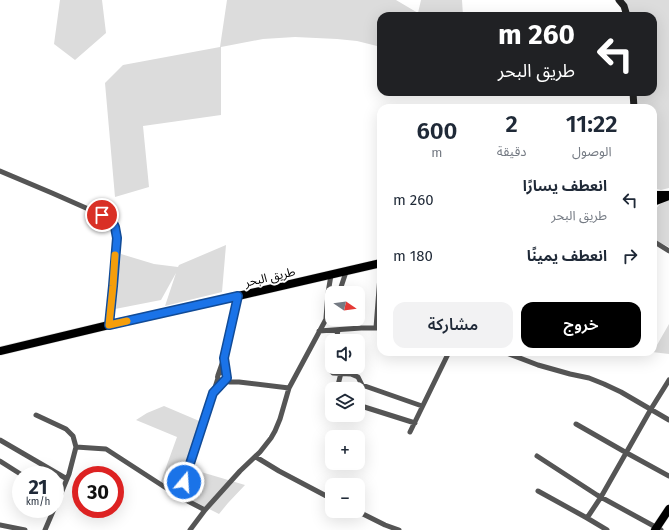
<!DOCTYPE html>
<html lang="ar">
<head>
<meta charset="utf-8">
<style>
	:root { --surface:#fff; --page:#f2f2f3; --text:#1f2937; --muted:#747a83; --accent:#000 }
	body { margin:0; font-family:"Fira Sans","Noto Sans Arabic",sans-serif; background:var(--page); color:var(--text); direction:rtl; height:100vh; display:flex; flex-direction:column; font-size:15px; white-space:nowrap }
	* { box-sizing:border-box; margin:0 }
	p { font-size:13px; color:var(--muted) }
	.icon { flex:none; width:22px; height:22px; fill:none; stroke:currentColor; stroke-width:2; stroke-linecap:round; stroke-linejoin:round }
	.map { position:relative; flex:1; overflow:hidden; direction:ltr }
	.panel { position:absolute; left:377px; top:104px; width:280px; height:252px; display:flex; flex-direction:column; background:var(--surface); border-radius:12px; box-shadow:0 4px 16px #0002; direction:rtl }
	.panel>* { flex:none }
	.top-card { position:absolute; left:377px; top:12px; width:280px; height:84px; border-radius:12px; box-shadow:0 4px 16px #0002; direction:rtl; background:#202124; color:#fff; overflow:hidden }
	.needle { width:26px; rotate:103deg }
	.controls { position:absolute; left:325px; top:286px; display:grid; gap:8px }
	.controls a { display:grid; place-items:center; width:40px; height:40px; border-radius:8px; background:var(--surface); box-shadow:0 4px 16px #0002; font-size:20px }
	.speed { position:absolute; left:12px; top:466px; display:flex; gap:8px; font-size:20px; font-weight:700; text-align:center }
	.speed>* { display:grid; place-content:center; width:52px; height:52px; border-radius:50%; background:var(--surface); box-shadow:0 4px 16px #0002; line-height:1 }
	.speed small { font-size:10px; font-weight:400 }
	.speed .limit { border:6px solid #d22; background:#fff; color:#111 }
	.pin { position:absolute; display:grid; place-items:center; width:34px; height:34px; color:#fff; margin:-17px; border:2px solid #fff; border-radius:50%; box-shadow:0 1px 4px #0007 }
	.me { position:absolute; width:44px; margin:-22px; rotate:18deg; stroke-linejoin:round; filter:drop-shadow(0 0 3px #0008) }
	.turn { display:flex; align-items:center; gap:14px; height:84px; padding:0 16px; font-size:18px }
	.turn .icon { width:52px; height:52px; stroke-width:2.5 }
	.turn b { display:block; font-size:28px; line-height:34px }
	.eta { display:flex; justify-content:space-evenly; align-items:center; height:68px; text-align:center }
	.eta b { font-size:24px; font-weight:600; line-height:28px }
	.primary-button { display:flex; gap:8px; margin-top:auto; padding:8px 16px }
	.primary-button a { flex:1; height:46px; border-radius:12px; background:var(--accent); color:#fff; font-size:16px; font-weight:600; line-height:46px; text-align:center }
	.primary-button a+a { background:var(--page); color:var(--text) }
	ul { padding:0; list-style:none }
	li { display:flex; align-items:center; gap:12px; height:56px; padding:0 16px }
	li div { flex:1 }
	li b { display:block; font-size:15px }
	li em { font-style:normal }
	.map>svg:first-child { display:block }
	.green { fill:#dcdcdc }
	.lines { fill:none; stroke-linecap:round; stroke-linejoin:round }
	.primary-casing { stroke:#dbdbdb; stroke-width:9 }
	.trunk-casing { stroke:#dbdbdb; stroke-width:9 }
	.minor { stroke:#555; stroke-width:5 }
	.secondary { stroke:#222; stroke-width:7 }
	.primary { stroke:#000; stroke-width:8 }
	.trunk { stroke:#000; stroke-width:8 }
	.route-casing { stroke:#114b97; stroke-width:10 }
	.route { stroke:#1a73e8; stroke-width:7 }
	.slow { stroke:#f59e0b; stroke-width:7 }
	.labels { text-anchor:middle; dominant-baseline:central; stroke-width:4; stroke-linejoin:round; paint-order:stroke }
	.street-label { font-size:12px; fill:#000; stroke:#fff }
</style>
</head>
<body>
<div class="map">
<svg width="669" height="530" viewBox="0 0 669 530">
	<rect width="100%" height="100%" fill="#fff"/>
	<!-- green -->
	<path class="green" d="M60,0H102L106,33L75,60L54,44Z
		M227,0H396L418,13L421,0H462L463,16H381V47L357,41L337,39L295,37L263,39L221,47V115L143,126L149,187L115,197L105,83L123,65L220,47Z
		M623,0H669V188L661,190L653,188V108H637L636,92H653V16H630Z
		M669,200V247L655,240L653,237V212L661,203Z
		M226,245L222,292L165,306L176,273L161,300L115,309L121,254L154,264L178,267L179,265Z
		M669,324V354L652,352H653Z
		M164,406L204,423L191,469L245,485L228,503L219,514L160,484L177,437L136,420L147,413Z"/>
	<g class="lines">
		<!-- primary casing -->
		<g class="primary-casing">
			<path id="primary" d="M655,530L669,509"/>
		</g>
		<!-- trunk casing -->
		<g class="trunk-casing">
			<path id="trunk" d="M653,195H668
				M653,202L669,196
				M0,351L109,325L238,296L381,263"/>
		</g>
		<!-- minor -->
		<path class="minor" d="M0,171L52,193L111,219L115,227L117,238L113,286L109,325
			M653,241L669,251
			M339,293L346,272
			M326,318L328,293L331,275
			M376,328L381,263
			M319,331L361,328H381
			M336,341L338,330
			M504,352L538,365L570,374L589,378L604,384L621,392L669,420
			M332,362L331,371L333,373L351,374L358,377L362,385L422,406
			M217.5 377a4.5 4.5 0 1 1 9 0a4.5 4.5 0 1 1-9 0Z
			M218,375L224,358L238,296
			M225,381L230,382H239L289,388
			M337,389L341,373
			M358,405L415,423
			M36,415L66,429L73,436L76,447L69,474L55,508
			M576,424L625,452L669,476
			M410,432L449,352
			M0,440L67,479
			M76,447L106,449L180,497L205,510
			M537,456L597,495L661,530
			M256,457L279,471L332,499
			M0,461L22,475
			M538,491L587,518
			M180,497L218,378
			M357,511L385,525L399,530
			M0,525L25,530
			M45,530L54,509
			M190,530L205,510L240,471L260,452L271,438L275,431L280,419L289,388L332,308
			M607,530L587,518L601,497L651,409L669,380"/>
		<!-- secondary -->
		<path class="secondary" d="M619,0L624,6L627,16
			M633,92L634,108"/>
		<!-- primary -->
		<use href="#primary" class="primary"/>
		<!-- trunk -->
		<use href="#trunk" class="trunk"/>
	</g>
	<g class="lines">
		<!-- route casing -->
		<g class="route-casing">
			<path id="route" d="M102,215L111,219L115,227L117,238L113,286L109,325L238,296L224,358L227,378L213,393L184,482"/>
		</g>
		<!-- route -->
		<use href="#route" class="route"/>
		<!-- slow -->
		<path class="slow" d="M115,255L113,286L109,325L127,321"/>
	</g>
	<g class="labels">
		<!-- street labels -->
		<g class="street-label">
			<text transform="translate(270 277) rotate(-13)">طريق البحر</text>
		</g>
	</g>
</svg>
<div class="controls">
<a><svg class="needle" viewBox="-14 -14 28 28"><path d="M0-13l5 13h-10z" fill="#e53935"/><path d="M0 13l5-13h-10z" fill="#747a83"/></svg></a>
<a><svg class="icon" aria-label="sound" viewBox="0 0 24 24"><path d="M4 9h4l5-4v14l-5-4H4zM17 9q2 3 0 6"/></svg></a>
<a><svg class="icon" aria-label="layers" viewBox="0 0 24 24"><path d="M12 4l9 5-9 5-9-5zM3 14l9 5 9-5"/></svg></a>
<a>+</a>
<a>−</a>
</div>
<div class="speed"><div>21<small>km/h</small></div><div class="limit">30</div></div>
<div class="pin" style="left:102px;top:215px;background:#d93025"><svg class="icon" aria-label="arrive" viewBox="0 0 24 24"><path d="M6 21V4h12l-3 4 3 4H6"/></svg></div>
<svg class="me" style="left:184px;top:482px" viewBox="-20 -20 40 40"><circle r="17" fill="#1a73e8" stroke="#fff" stroke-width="3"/><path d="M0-11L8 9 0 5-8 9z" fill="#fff"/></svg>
<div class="top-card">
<div class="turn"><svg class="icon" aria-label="left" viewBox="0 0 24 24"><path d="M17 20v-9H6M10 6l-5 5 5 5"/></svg><div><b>260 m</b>طريق البحر</div></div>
</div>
<section class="panel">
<div class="eta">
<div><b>11:22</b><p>الوصول</p></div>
<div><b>2</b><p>دقيقة</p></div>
<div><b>600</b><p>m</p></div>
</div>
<ul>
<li><svg class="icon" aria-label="left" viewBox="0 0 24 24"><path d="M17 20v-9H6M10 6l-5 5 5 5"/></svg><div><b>انعطف يسارًا</b><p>طريق البحر</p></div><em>260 m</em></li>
<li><svg class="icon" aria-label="right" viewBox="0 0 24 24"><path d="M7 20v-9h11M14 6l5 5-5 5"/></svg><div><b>انعطف يمينًا</b></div><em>180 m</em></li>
</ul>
<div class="primary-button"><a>خروج</a><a>مشاركة</a></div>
</section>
</div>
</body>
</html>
